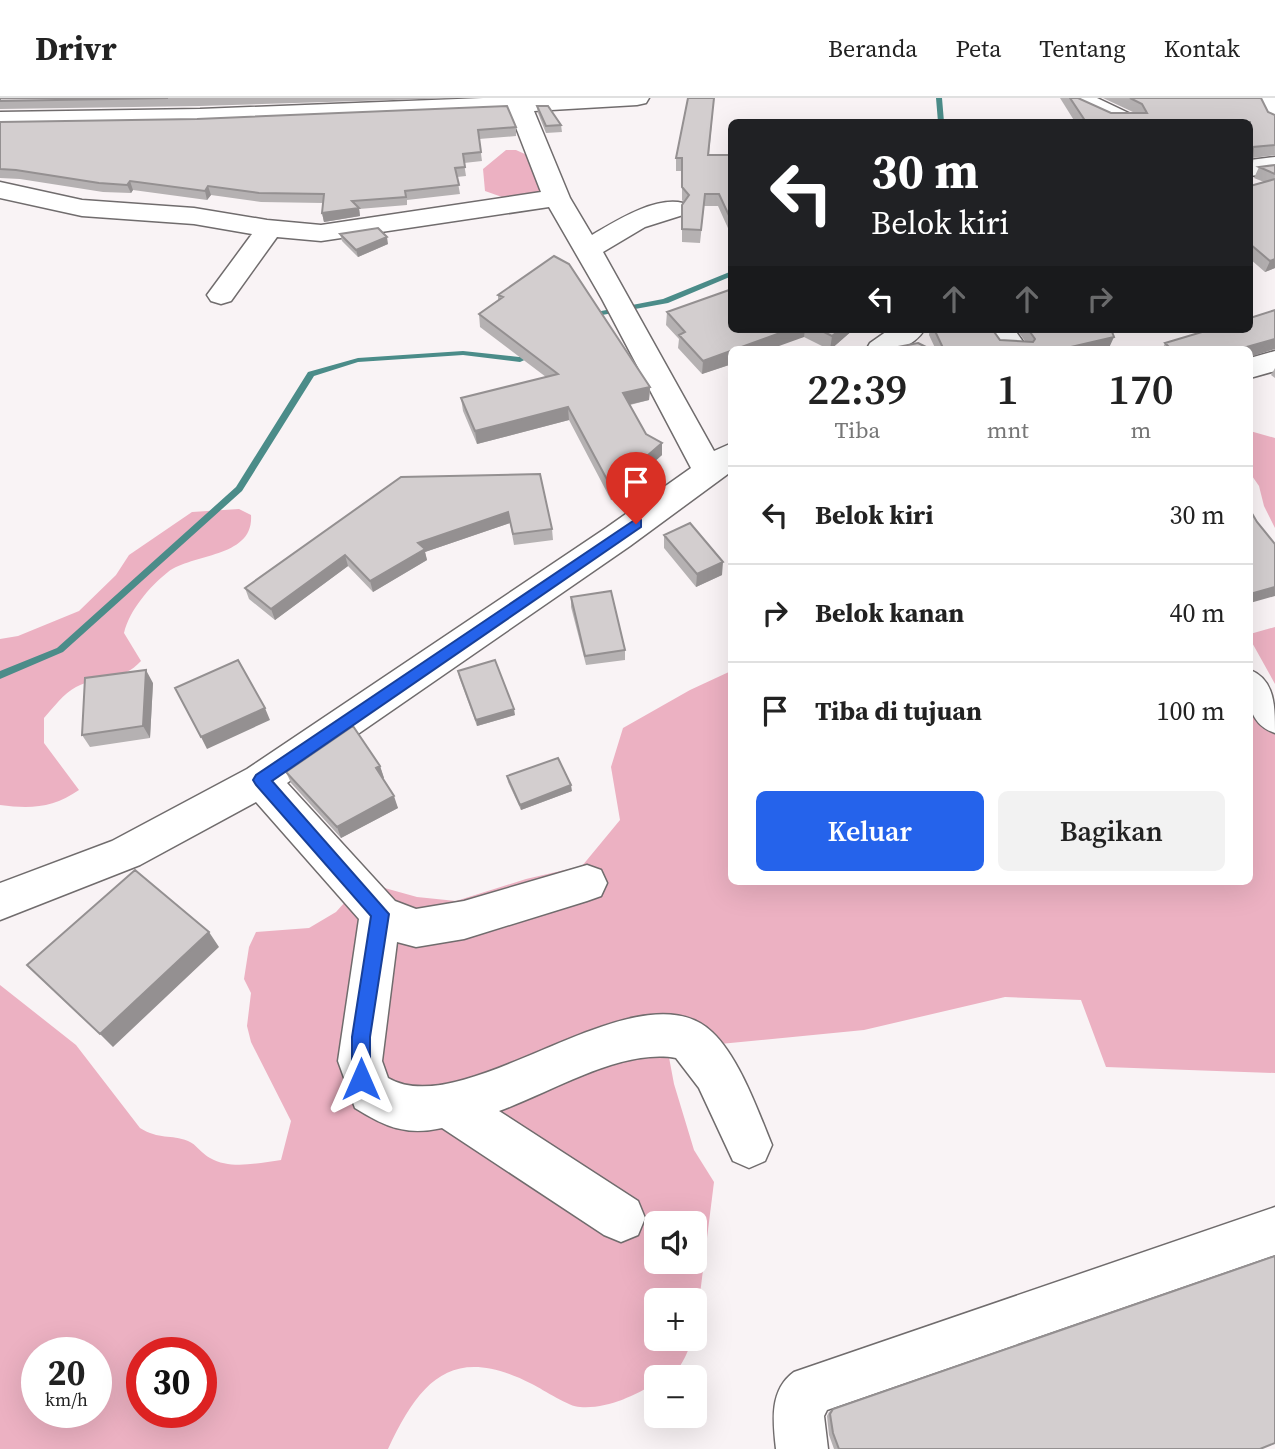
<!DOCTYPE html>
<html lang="id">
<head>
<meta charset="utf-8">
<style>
	:root { --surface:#fff; --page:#f2f2f2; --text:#222; --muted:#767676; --line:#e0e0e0; --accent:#2563eb }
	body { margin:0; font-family:"Source Serif 4",serif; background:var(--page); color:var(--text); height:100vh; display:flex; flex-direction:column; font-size:26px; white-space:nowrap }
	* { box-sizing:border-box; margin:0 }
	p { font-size:23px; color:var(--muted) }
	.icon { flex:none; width:38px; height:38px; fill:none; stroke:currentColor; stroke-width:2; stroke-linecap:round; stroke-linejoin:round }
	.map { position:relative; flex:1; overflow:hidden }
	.side { position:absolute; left:728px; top:248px; width:525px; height:539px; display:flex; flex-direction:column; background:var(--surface); border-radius:10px; box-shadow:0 7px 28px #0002 }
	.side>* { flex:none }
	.hud { position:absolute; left:728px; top:21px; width:525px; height:214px; border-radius:10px; box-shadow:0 7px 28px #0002; background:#202124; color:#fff; overflow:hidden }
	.buttons { position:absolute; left:644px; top:1113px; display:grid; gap:14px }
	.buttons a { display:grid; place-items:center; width:63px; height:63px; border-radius:10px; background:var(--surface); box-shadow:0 7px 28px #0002; font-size:35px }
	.speed { position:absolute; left:21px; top:1239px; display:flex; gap:14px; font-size:35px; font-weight:700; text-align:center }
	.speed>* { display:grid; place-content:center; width:91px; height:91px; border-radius:50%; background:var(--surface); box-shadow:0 7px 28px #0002; line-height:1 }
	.speed small { font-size:18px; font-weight:400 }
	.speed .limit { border:10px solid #d22; background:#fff; color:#111 }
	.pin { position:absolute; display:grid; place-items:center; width:60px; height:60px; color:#fff; margin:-72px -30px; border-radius:50% 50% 50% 0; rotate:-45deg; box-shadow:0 0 7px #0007 }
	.pin .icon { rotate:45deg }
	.me { position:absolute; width:77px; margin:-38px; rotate:0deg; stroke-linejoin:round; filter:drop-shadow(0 0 5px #0008) }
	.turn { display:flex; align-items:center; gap:24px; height:147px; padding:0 28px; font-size:32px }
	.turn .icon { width:91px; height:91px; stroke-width:2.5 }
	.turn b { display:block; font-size:49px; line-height:60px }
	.lanes { display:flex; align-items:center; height:66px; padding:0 28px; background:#0003; justify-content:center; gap:35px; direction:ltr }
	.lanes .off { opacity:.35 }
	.eta { display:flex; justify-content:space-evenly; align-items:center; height:119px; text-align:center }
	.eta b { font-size:42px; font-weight:600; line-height:49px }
	.button { display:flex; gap:14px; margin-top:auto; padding:14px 28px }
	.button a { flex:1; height:80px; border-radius:10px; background:var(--accent); color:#fff; font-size:28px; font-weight:600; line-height:80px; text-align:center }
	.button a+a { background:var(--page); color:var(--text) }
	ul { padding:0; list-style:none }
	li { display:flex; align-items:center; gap:21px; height:98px; padding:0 28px; border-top:2px solid var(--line) }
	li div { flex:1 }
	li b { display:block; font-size:26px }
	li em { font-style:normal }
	header { display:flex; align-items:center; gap:42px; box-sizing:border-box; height:98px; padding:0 35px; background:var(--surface); border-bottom:2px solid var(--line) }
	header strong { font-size:33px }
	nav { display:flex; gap:38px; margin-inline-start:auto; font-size:24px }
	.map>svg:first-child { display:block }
	.green { fill:#ecb1c2; fill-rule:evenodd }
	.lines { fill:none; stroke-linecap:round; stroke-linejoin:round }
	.stream { fill:#4b8c89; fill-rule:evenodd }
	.minor-casing { stroke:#706c6d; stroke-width:3 }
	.minor { fill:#fff; fill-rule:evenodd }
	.wall { fill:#b5b1b2 }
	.shaded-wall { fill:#949091 }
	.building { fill:#d3cecf; stroke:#949091; stroke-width:2 }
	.route { fill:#2563eb; stroke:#184099; stroke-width:2 }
</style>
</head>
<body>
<header>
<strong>Drivr</strong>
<nav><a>Beranda</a><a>Peta</a><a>Tentang</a><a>Kontak</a></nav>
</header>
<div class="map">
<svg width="1275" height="1351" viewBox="0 0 1275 1351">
	<rect width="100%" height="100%" fill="#f9f3f5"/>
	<!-- green -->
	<path class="green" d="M506,52H516L527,57L541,90L538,96L502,99L485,93L483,71Z
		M1250,333L1275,340V430L1264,408L1259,388L1250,375Z
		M239,411L251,417C254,460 193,455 168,474C149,489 129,513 124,535L141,563C122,584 99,577 76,589C64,595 53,610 44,620V645L79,692C53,710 31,711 0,707V541L18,538L79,513L116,477L129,457L192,414Z
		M1275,529V586L1250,541V536Z
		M731,573L732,784H1250V615L1275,605V975L1106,969L1081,902L1005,899L864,932L689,949L668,954L674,986L694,1052L714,1084L695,1236V1202H656V1241H693C684,1260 681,1279 656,1279V1285C633,1298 608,1311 580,1309C569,1309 544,1292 532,1286C454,1246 421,1280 388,1351H0V887L76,947L140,1030C159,1042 171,1036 188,1043C196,1046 202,1056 210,1060C231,1072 258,1065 281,1062L291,1023L251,944L247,928L251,895L244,881L249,849L256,834L309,830L336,814L355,793L381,789L417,799L456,803L526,781L582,768L620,722L611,669L623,630L690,592ZM656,1125H695V1164H656ZM37,1255H96V1314H37ZM142,1255H201V1314H142Z"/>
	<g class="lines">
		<!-- stream -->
		<path class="stream" d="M936,0H942L944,24H938Z
			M732,173V178L668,205L591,219L587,217L591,215L663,201Z
			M463,253L519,259L534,254L538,256L520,264L463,257L358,264L314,278L242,393L63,554L0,581V573L57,550L236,389L308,274L358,260Z"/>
		<!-- minor casing -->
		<g class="minor-casing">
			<path id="minor" d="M483,0H649L646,5L637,7L534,13L570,100L592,137C616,123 655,98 683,105L686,111L683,117L645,129L603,154L714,353L732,345V373L630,448L287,685L395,803L416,811L464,803L587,767L601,772L607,785L601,798L587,803L464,841L416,849L397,844L382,963L388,980C466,1026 639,864 712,934C739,959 758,1013 772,1047L765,1063L749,1070L733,1063L699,990L676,960C621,950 550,995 499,1013L638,1103L645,1120L638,1137L621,1144L604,1137L442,1030C406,1038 385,1029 355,1010L338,963L359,821L256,704L140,767L0,822V785L112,743L247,671L606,430L691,370L602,201L549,109L321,143L277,139L231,203L221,206L211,203L207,197L252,136L194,126L82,118L0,100V84L82,102L194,110L267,122L321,127L541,94L510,14L200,27L0,30V14L200,11Z
				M1065,0H1097L1137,19L1141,24H1109L1068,5Z
				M1253,0H1275V27L1266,24Z
				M1275,59V75L1250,78V62Z
				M890,231H925C910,254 890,252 866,252L870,245Z
				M984,231H1014L1029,252H999Z
				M1275,253V273L1250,280V260Z
				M1250,572C1275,582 1275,608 1275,635C1246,625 1248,599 1250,572Z
				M1275,1109V1157L827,1312L824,1318L828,1351H776C773,1324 769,1292 794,1274Z"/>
		</g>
		<!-- minor -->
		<use href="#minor" class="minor"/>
	</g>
	<!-- wall -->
	<path class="wall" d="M0,0H457L200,8L0,11Z
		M1060,0H1078L1111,15H1135L1103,0H1261L1268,14L1275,17V57L1252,60V66L1250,72V24H1075Z
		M537,8L561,27L562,34L546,35L538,15Z
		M713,12L709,57H732V139L718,108H704L700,145L682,144V107L684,105L682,102V73H676V60Z
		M0,24L516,29V38L479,41L482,63L464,65L466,78L457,79L460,96L407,102V107L359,111L360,118L324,124L322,115L323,105L261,104L211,97L207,102L133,92L131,95L103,94L20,81L0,80Z
		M1275,67V170L1265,174L1250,161V88L1264,84L1254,80L1259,69Z
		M340,136L388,146L358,159L342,143Z
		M498,197L650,289L649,302L630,307L646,336L662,357L611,402L569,322L477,346L463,313L461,300L546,279L480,229L479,216L498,202Z
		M667,214L732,231H854L830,252L804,239L732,252V266L702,276L678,250L679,241L666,227Z
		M930,231H992L1000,242L1025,243L1016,231H1111L1109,250L1099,252H936L929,237Z
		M1165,245L1250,252H1162Z
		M1275,270V280L1271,277Z
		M401,379L552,431L553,442L514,447L510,425L425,454L427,462L373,494L348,468L275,522L249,501L245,490Z
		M664,437L722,477L696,489L664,450Z
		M571,499L625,552V562L586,567L571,509Z
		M458,573L515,617L477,628L459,579Z
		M153,585L150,640L90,649L82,637Z
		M380,668L384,680H382L398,710L341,740L291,685L286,674Z
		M507,678L572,693L521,712L508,684Z
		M833,1311L1260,1351H834L829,1337L827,1318L829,1314Z"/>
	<!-- shaded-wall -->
	<path class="shaded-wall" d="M130,83L133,92L131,95L127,87Z
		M208,88L211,97L207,102L205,93Z
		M359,110L360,118L324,124L322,115Z
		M387,139L388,146L358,159L356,152Z
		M1275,161V170L1265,174L1270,163Z
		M791,231H805L804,239L768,252H733Z
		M841,231H854L830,252L832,238Z
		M1114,239L1109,250L1099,252H1058Z
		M1275,241V251L1250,259V252H1236Z
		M732,253V266L702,276L703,263Z
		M650,289L649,302L623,308V295Z
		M568,309L569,322L477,346L475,333Z
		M662,345V357L611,402V389Z
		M508,414L510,425L425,454L427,462L373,494L370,483L418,445Z
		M345,457L348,468L275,522L271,511Z
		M723,464L722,477L696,489L697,476Z
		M1275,489V498L1250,505V496Z
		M146,572L153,585L150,640L143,628Z
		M265,610L270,622L207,651L201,639Z
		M514,611L515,617L477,628L476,622Z
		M380,668L384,680L380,682L376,670Z
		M571,687L572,693L521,712L520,707Z
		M394,698L398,710L341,740L337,729Z
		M209,834L219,849L113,949L100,936Z"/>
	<!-- building -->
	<path class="building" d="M0,0H168L0,3Z
		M688,0H714L708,57H732V124L719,96H705L701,132L682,131V107L689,97L682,89V60H676Z
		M1070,0H1078L1111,15H1147L1142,6L1130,0H1261L1268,14L1275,17V47L1253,49L1252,66L1250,65V24H1086Z
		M507,8L516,29L478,32L481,54L463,56L465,69L455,70L459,87L405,93L406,99L352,103L359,110L322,115L324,96L259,95L208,88L205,93L130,83L127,87L99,85L16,72L0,71V24L197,21Z
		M537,8H548L561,27L546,28Z
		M1275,67V76L1259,69Z
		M1275,81V161L1270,163L1250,146V88Z
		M378,130L387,139L356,152L340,136Z
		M554,158L569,166L650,289L623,295L646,336L662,345L611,389L568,309L475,333L461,300L558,276L479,216L503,199L498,197Z
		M732,191V231H791L703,263L679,237L685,234L667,214Z
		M1275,212V241L1236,252H1172L1165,245L1212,231H1250V220Z
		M818,231H841L832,238Z
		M934,231H992L1000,242L1033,244L1035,241L1028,231H1111L1114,239L1058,252H944Z
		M918,245L932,252H888L887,251Z
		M540,376L552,431L513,436L508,414L418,445L425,451L370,483L345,457L271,511L245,490L401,379Z
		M1250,412L1257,424L1275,446V489L1250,496Z
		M690,425L723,464L697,476L664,437Z
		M611,493L625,552L585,558L571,499Z
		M238,562L265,610L201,639L175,590Z
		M495,562L514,611L476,622L458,573Z
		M146,572L143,628L82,637L85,580Z
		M353,628L380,668L376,670L394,698L337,729L286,674Z
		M558,660L571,687L520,707L507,678Z
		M135,772L209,834L100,936L27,867Z
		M1275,1158V1345L1260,1351H839L833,1335L830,1316L833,1311Z"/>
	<!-- route -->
	<path class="route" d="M636,421L641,422V429L272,683L389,816L370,939V981L367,988L361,990L354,988L352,981V939L371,818L256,687L253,682L256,677Z"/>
</svg>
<div class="buttons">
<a><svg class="icon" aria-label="sound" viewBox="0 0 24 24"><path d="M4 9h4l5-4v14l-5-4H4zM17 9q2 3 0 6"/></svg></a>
<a>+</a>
<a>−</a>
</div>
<div class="speed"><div>20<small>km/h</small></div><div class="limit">30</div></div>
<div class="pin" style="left:636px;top:426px;background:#d93025"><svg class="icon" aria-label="arrive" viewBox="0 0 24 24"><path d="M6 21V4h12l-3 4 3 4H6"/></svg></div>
<svg class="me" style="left:361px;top:981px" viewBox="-20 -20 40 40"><path d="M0-17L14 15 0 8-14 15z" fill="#2563eb" stroke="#fff" stroke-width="4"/></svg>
<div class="hud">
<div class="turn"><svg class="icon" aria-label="left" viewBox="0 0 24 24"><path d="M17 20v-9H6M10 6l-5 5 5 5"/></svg><div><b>30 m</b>Belok kiri</div></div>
<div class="lanes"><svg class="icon" aria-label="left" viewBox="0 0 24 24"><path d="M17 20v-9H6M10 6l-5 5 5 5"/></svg><svg class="icon off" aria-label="ahead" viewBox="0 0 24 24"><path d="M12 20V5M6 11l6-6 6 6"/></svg><svg class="icon off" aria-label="ahead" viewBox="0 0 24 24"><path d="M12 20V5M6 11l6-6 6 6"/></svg><svg class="icon off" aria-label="right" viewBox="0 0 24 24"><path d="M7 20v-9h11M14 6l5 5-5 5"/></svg></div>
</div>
<section class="side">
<div class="eta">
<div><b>22:39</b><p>Tiba</p></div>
<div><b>1</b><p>mnt</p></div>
<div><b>170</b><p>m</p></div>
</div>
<ul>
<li><svg class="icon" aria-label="left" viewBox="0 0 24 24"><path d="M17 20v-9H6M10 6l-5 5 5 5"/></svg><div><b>Belok kiri</b></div><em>30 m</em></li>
<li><svg class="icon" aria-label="right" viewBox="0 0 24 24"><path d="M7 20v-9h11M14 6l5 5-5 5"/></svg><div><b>Belok kanan</b></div><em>40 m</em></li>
<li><svg class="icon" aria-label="arrive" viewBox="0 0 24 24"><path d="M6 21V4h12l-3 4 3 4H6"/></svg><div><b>Tiba di tujuan</b></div><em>100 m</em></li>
</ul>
<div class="button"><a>Keluar</a><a>Bagikan</a></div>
</section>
</div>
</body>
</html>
